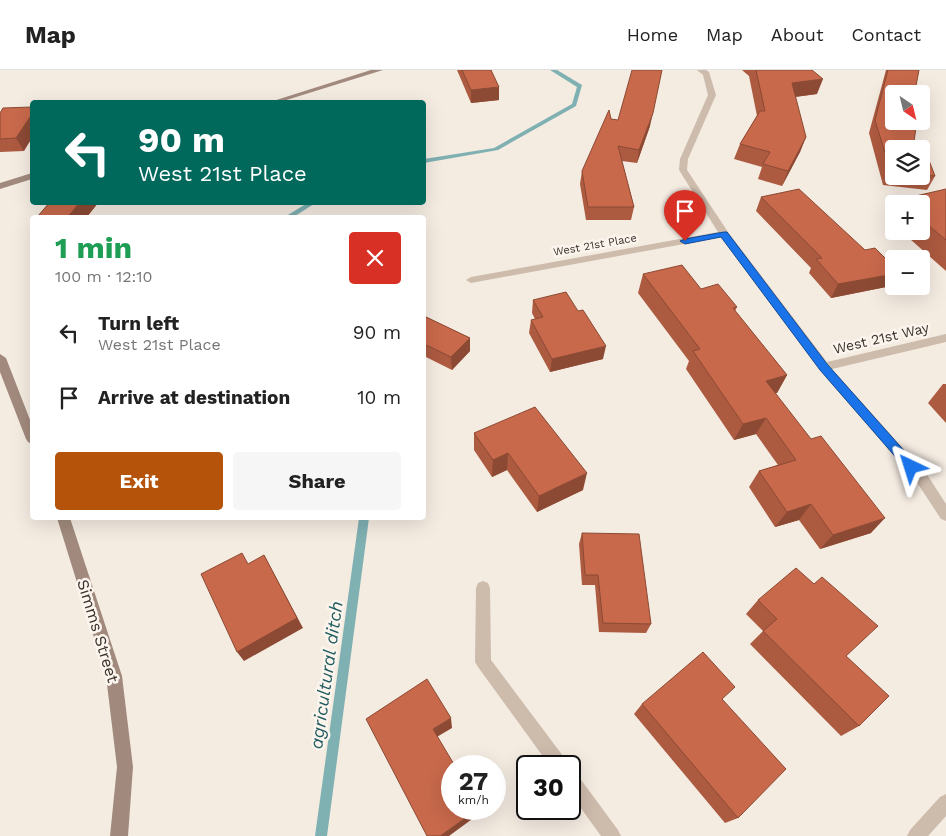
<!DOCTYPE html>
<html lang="en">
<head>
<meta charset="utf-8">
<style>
	:root { --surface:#fff; --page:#f6f6f6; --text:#222; --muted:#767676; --line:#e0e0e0; --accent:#b45309 }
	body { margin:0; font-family:"Work Sans",sans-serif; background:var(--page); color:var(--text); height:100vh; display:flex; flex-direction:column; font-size:19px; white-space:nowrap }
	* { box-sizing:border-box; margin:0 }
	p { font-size:16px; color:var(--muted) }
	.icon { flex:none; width:28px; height:28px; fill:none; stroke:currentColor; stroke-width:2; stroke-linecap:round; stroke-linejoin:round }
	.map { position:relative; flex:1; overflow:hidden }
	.sheet { position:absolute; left:30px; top:145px; width:396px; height:305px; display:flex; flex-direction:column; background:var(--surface); border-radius:5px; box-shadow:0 5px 20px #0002 }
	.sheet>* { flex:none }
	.guide { position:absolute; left:30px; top:30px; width:396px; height:105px; border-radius:5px; box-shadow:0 5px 20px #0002; background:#00695c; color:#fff; overflow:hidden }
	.needle { width:32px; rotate:145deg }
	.tools { position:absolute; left:885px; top:15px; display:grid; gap:10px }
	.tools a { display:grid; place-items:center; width:45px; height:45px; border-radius:5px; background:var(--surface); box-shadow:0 5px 20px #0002; font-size:25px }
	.speed { position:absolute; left:441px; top:685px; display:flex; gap:10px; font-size:25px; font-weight:700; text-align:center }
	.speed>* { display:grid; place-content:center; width:65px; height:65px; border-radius:50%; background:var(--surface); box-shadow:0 5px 20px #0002; line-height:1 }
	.speed small { font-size:12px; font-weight:400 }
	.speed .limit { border:2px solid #111; border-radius:8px; background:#fff; color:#111 }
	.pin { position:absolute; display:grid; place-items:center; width:42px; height:42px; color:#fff; margin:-51px -21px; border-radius:50% 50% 50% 0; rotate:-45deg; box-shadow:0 0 5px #0007 }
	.pin .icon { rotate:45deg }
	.me { position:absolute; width:55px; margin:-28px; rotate:319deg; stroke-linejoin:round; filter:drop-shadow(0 0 4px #0008) }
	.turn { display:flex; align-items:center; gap:18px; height:105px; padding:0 25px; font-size:22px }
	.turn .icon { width:65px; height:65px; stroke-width:2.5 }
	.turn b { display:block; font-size:35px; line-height:42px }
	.round { display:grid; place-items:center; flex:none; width:52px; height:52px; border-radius:5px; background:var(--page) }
	.overview { display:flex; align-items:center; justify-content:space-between; height:85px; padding:0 25px }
	h1 { font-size:30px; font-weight:700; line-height:38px; color:#1e9e55 }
	.button { display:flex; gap:10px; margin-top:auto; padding:10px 25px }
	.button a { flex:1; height:58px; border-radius:5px; background:var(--accent); color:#fff; font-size:20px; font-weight:700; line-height:58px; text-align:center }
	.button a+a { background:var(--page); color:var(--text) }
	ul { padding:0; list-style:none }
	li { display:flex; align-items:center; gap:15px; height:65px; padding:0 25px }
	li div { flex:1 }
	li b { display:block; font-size:19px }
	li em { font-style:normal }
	header { display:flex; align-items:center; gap:30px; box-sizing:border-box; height:70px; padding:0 25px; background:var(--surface); border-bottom:1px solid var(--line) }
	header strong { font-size:24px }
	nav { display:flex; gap:28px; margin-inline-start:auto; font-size:18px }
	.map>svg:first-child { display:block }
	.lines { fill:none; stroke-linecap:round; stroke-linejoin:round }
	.stream { fill:#7fb0b2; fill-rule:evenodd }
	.street { fill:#cdbbac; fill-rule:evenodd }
	.secondary { fill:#a18a7d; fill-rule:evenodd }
	.wall { fill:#ac5a40 }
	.shaded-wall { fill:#8c4a34 }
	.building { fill:#c8694b; stroke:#8c4a34 }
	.route { fill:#1a73e8; stroke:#114b97 }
	.labels { text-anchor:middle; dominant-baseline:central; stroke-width:5; stroke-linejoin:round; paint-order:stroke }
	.far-street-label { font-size:11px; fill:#3b302b; stroke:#fbf5ee }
	.street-label { font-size:14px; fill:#3b302b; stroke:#fbf5ee }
	.near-street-label { font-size:16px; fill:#3b302b; stroke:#fbf5ee }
	.near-water-label { font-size:18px; font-style:italic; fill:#1f5a5e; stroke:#fbf5ee }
</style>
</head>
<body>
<header>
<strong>Map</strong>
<nav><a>Home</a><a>Map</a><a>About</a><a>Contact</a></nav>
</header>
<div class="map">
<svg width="946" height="766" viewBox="0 0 946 766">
	<rect width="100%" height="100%" fill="#f4ebe1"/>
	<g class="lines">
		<!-- stream -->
		<path class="stream" d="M550,0H557L582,15L576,36L498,80L424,93V89L494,78L572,34L577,17Z
			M309,132H317L292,148H283Z
			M359,448H369L327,766H315Z"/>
		<!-- street -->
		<path class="street" d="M697,0H706L709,2L716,25L688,89L687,100L728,162L827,292L946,264V272L832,299L928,406L946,434V451L941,449L918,414L820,300L722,167L471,213L466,210L471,207L718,162L679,100L680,89L708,25L703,5Z
			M483,511L488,513L490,518L491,590L566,690L568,696H550L478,597L475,592L476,518L478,513Z
			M570,701L576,703L618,760L621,766H601L570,723Z
			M946,724V746L928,766H907L910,760L940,727Z"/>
		<!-- secondary -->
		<path class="secondary" d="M371,0H383L280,32H270Z
			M32,103V109L0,119V113Z
			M0,284L6,288L32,355V374L28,372L26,369L0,302Z
			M57,448H70L122,606L133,697L128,766H110L117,697L106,606Z"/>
	</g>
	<!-- wall -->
	<path class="wall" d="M457,0H491L499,30L471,33Z
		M742,0H812L817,24L795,27L806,67L800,82L782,116L758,109L762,97L734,89L740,74L757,46L749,6Z
		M886,0H919L894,79V106H921V79L935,106L927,120L883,115L869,63Z
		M32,37L24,81L0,82V43Z
		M611,49L650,56L637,93L622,91L634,137L631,150H586L580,114L582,101Z
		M946,120V201L901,161H921V134H904L907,128Z
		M761,127L865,180L891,216L831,228L809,203L811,198L756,141Z
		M50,132H98V133L86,148H39L38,146Z
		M643,204L737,237L735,241L787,305L777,323H775L871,463L820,479L799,450L775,457L749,417L759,401L778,395L756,364L734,370L686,299L689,291L638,223Z
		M533,230L603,289L550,302L529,263L531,250L535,249L532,243Z
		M424,246L470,268V281L452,300L424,286Z
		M943,314H946V353L928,333Z
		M474,363L583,420L537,442L507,400L492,407L474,380Z
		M582,463L651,554L646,563L599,562L595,515H582L579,474Z
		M758,530L846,586L859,656L841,666L750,574L763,561L746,544Z
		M722,629L738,748L725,753L634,644L642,634Z"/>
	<!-- shaded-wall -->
	<path class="shaded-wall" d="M823,9L817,24L786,28L792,13Z
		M499,17V30L471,33V20Z
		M653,43L650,56L637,93L639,80Z
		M32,44V68L24,81L16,68Z
		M806,67L800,82L782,116L788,101Z
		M80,132H98V133L86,148H67Z
		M894,204V212L891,216L831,228L838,214Z
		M470,268V281L452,300L451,287Z
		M606,276L603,289L550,302L552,289Z
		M787,305L777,323L757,328L766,311Z
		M766,348L756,364L734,370L743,354Z
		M508,383L507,400L492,407L493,390Z
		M587,403L583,420L537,442L539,426Z
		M811,434L799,450L775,457L787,442Z
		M885,448L871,463L820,479L833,465Z
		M264,485L303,558L244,591L237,582Z
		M451,648L452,658L435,668L433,659Z
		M478,739H479V744L449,766H440Z"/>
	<!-- building -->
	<path class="building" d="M462,0H491L499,17L471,20Z
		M632,0H662L653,43L639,80L618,76L634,137H588L582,101L609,40L611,49L618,50Z
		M756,0H812L823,9L792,13L806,67L788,101L763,94L770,82L740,74L760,41H765Z
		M888,0H919L915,21L922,22L921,28V24H894V51H917L913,78L916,79H894V102H891L875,50Z
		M32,37V44L16,68L0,69V43L3,38Z
		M921,79L925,80L935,106L921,105Z
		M799,119L865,180L875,178L894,197V204L838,214L816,189L822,188L761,127Z
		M946,119V170L921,149V134H915L907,128Z
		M50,132H80L67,148H57L38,146Z
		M682,195L701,219L718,214L737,237L733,238L787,305L766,311L811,369L821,366L885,448L833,465L811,434L787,442L759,401L796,390L766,348L743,354L693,281L700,279L643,204Z
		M566,222L578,241L583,240L606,276L552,289L531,250L543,247L533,230Z
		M424,246L470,268L451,287L424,274Z
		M535,337L587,403L539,426L508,383L493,390L474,363Z
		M582,463L639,464L651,554L603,553L598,505H585Z
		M242,483L248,494L264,485L297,548L237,582L201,504Z
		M796,498L814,514L822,507L878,556L846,586L889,626L859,656L763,561L777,549L758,530Z
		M703,582L735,617L722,629L786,699L738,748L642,634Z
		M427,609L451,648L433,659L455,696H452V739H478L440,766H427L366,649Z"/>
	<!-- route -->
	<path class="route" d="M724,162H727L827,294L915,393L917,397L915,400H907L820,300L721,167L685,174L680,171L685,169Z"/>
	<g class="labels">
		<!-- far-street labels -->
		<g class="far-street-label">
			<text transform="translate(595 175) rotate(-10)">West 21st Place</text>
		</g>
		<!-- street labels -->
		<g class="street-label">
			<text transform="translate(881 268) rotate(-13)">West 21st Way</text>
		</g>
		<!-- near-street labels -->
		<g class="near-street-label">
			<text transform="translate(98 561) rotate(73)">Simms Street</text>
		</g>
		<!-- near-water labels -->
		<g class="near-water-label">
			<text transform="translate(326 605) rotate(-82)">agricultural ditch</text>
		</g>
	</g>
</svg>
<div class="tools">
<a><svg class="needle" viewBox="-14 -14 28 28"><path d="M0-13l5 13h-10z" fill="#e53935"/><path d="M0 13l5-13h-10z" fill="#767676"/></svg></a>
<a><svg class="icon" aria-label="layers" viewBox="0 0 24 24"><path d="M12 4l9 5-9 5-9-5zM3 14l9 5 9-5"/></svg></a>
<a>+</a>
<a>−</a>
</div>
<div class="speed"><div>27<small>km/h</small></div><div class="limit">30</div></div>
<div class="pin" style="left:685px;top:171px;background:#d93025"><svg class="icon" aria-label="arrive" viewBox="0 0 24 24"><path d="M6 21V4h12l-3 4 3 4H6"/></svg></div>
<svg class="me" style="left:911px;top:397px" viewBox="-20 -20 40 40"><path d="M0-17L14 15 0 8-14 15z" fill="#1a73e8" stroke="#fff" stroke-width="4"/></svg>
<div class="guide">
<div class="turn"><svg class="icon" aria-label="left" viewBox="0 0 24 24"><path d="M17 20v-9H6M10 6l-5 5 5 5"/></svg><div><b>90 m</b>West 21st Place</div></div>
</div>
<section class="sheet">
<div class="overview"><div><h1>1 min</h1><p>100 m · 12:10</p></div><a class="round" style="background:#d93025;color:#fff"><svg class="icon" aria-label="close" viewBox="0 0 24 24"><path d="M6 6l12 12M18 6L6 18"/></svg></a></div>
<ul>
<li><svg class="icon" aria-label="left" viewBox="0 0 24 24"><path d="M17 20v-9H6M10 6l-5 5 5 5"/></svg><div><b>Turn left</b><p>West 21st Place</p></div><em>90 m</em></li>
<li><svg class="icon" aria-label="arrive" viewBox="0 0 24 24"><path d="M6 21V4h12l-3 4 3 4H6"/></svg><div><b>Arrive at destination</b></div><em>10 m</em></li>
</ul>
<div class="button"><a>Exit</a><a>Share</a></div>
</section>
</div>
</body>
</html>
